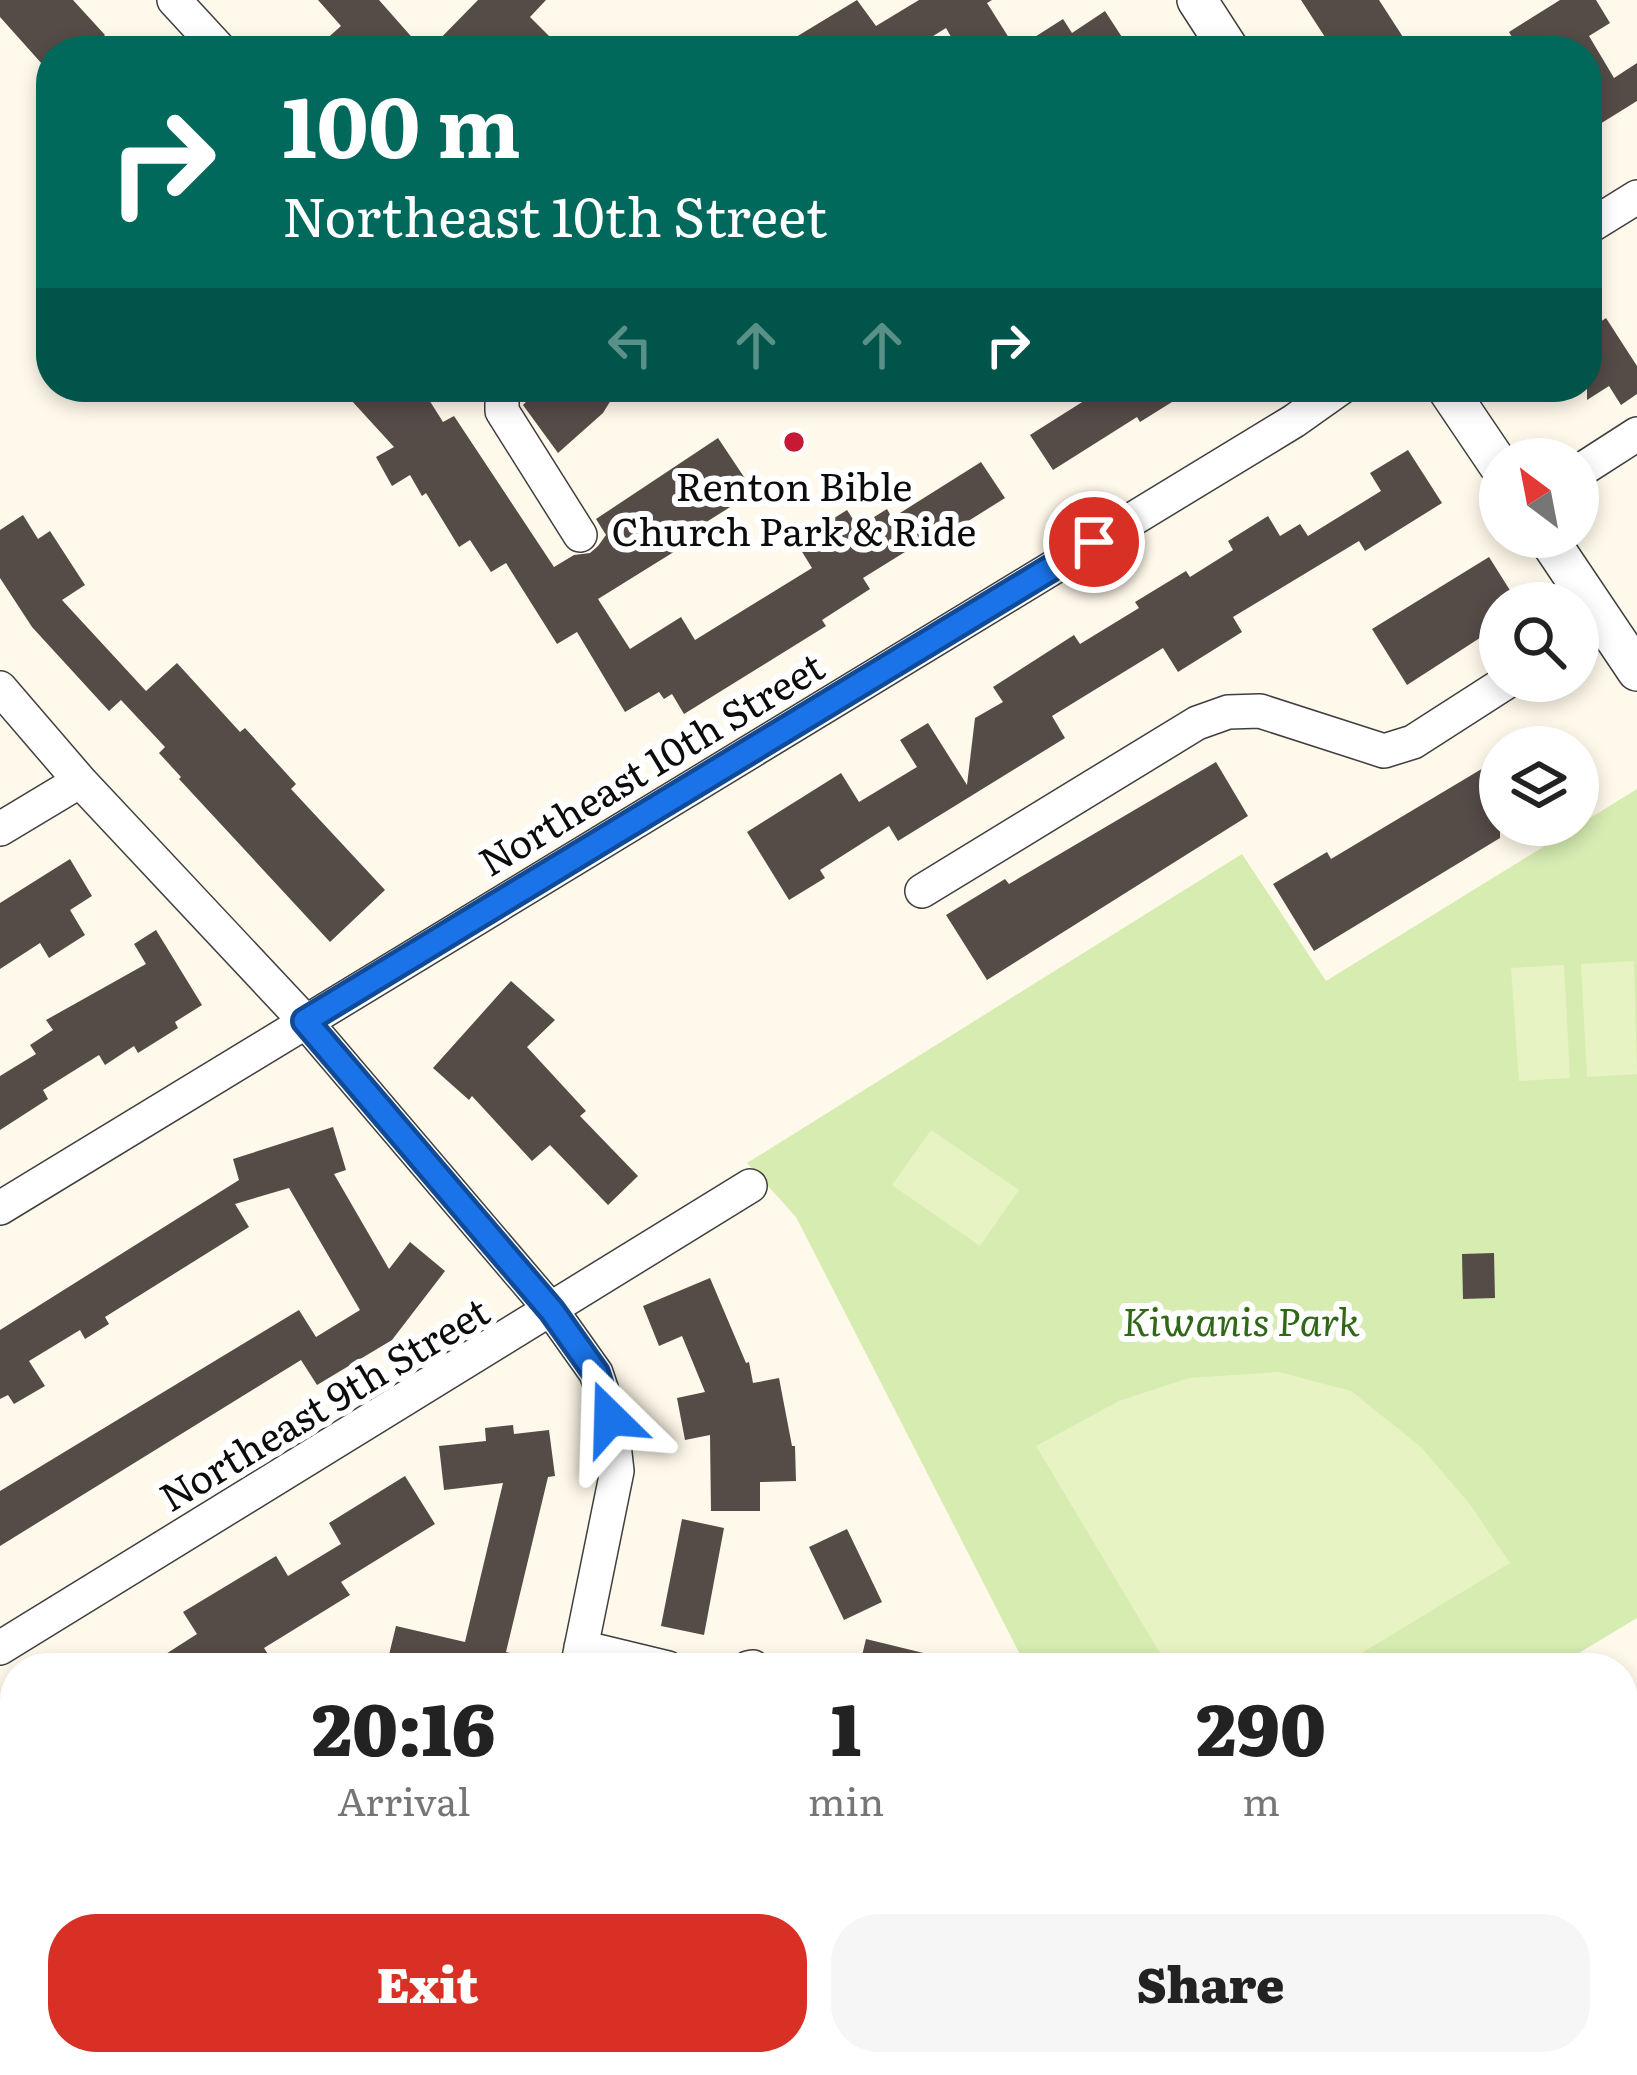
<!DOCTYPE html>
<html lang="en">
<head>
<meta charset="utf-8">
<style>
	:root { --surface:#fff; --page:#f6f6f6; --text:#222; --muted:#767676; --accent:#d93025 }
	body { margin:0; font-family:Literata,serif; background:var(--page); color:var(--text); height:100vh; display:flex; flex-direction:column; font-size:45px; white-space:nowrap }
	* { box-sizing:border-box; margin:0 }
	p { font-size:39px; color:var(--muted) }
	.icon { flex:none; width:66px; height:66px; fill:none; stroke:currentColor; stroke-width:2; stroke-linecap:round; stroke-linejoin:round }
	.map { position:relative; flex:1; overflow:hidden }
	.drawer { position:absolute; left:0px; top:1653px; width:1638px; height:423px; display:flex; flex-direction:column; background:var(--surface); border-radius:48px 48px 0 0; box-shadow:0 6px 18px #0003 }
	.drawer>* { flex:none }
	.top-card { position:absolute; left:36px; top:36px; width:1566px; height:366px; border-radius:48px; box-shadow:0 6px 18px #0003; background:#00695c; color:#fff; overflow:hidden }
	.needle { width:78px; rotate:328deg }
	.buttons { position:absolute; left:1479px; top:438px; display:grid; gap:24px }
	.buttons a { display:grid; place-items:center; width:120px; height:120px; border-radius:50%; background:var(--surface); box-shadow:0 6px 18px #0003; font-size:60px }
	.pin { position:absolute; display:grid; place-items:center; width:102px; height:102px; color:#fff; margin:-51px; border:6px solid #fff; border-radius:50%; box-shadow:0 3px 12px #0007 }
	.me { position:absolute; width:132px; margin:-66px; rotate:338deg; stroke-linejoin:round; filter:drop-shadow(0 0 9px #0008) }
	.turn { display:flex; align-items:center; gap:42px; height:252px; padding:0 48px; font-size:54px }
	.turn .icon { width:156px; height:156px; stroke-width:2.5 }
	.turn b { display:block; font-size:84px; line-height:102px }
	.lanes { display:flex; align-items:center; height:114px; padding:0 48px; background:#0003; justify-content:center; gap:60px; direction:ltr }
	.lanes .off { opacity:.35 }
	.eta { display:flex; justify-content:space-evenly; align-items:center; height:204px; text-align:center }
	.eta b { font-size:72px; font-weight:800; line-height:84px }
	.cta { display:flex; gap:24px; margin-top:auto; padding:24px 48px }
	.cta a { flex:1; height:138px; border-radius:48px; background:var(--accent); color:#fff; font-size:48px; font-weight:800; line-height:138px; text-align:center }
	.cta a+a { background:var(--page); color:var(--text) }
	.map>svg:first-child { display:block }
	.green { fill:#d6ecb1 }
	.pitch { fill:#e8f3c4 }
	.building { fill:#554b47 }
	.lines { fill:none; stroke-linecap:round; stroke-linejoin:round }
	.minor-casing { stroke:#3f3f3f; stroke-width:36 }
	.tertiary-casing { stroke:#3f3f3f; stroke-width:42 }
	.minor { stroke:#fff; stroke-width:33 }
	.tertiary { stroke:#fff; stroke-width:39 }
	.route-casing { stroke:#114b97; stroke-width:30 }
	.route { stroke:#1a73e8; stroke-width:21 }
	.poi-dot { fill:#c71934; stroke:#fff; stroke-width:4.5 }
	.labels { text-anchor:middle; dominant-baseline:central; stroke-width:12; stroke-linejoin:round; paint-order:stroke }
	.poi-label { font-size:39px; fill:#0c0c0c; stroke:#fff }
	.street-label { font-size:39px; fill:#0c0c0c; stroke:#fff }
	.park-label { font-size:39px; font-style:italic; fill:#316817; stroke:#fff }
</style>
</head>
<body>
<div class="map">
<svg width="1637" height="2075" viewBox="0 0 1637 2075">
	<rect width="100%" height="100%" fill="#fff9eb"/>
	<!-- green -->
	<path class="green" d="M1637,789V1618L1554,1668H1027L796,1217L747,1163L1242,854L1326,981Z
		M1229,2061H1395L1402,2075H1236Z"/>
	<!-- pitch -->
	<path class="pitch" d="M1634,961L1637,1074L1587,1077L1581,964Z
		M1564,965L1570,1078L1519,1081L1511,968Z
		M931,1130L1019,1190L980,1246L892,1185Z
		M1279,1372L1351,1391L1421,1447L1469,1503L1510,1563L1337,1668H1169L1036,1446L1119,1401L1189,1378Z"/>
	<!-- building -->
	<path class="building" d="M0,0H73L105,35L88,51H51V74L0,17Z
		M318,0H379L424,51H313L341,26Z
		M478,0H546L530,17L564,51H428Z
		M857,0L876,26L919,0H992L987,3L1016,49L1063,19L1072,33L1105,11L1131,51H959L946,28L909,51H773Z
		M1301,0H1379L1412,51H1334Z
		M1560,0H1596L1610,23L1589,36L1614,78L1637,63V101L1587,132V51H1520L1509,32Z
		M1606,318L1637,366V394L1621,405L1609,386L1587,400V331Z
		M363,387H421L443,422L454,416L554,567L574,555L590,553L598,546L606,535L596,519L718,438L754,492L681,538L685,545L598,599L630,649L681,617L695,640L812,568L796,542L847,510L858,527L887,509L892,518L981,462L1005,498L938,540L934,534L863,578L870,589L822,620L826,626L684,714L672,694L664,699L659,692L625,712L577,632L557,644L506,563L491,572L470,540L459,547L426,493L422,496L410,475L392,486L376,457L394,447L351,400Z
		M541,387H619L603,413L558,453L523,405Z
		M1106,387H1196L1140,422L1137,417L1053,470L1030,435Z
		M1408,450L1442,503L1365,551L1359,541L1233,617L1242,632L1178,672L1163,648L1052,716L1065,738L898,841L889,826L820,870L825,878L789,900L747,832L841,773L859,802L917,767L900,740L928,723L967,785L975,718L1003,702L993,687L1074,635L1080,644L1139,608L1135,602L1186,571L1190,577L1233,550L1228,541L1268,516L1280,536L1300,524L1308,536L1381,491L1370,473Z
		M23,515L38,539L50,531L85,585L62,600L146,691L177,663L240,732L245,728L296,784L291,789L385,890L330,942L179,779L181,777L159,753L165,747L121,700L109,711L32,627L0,578V530Z
		M1489,557L1518,603H1500V625L1407,685L1372,629Z
		M1500,758V838L1314,951L1273,884L1327,852L1331,859Z
		M1216,762L1248,816L987,980L946,915L1005,879L1009,884Z
		M70,859L92,896L70,910L85,935L49,958L40,943L0,969V903Z
		M156,930L202,1005L175,1022L178,1028L138,1053L134,1046L105,1065L99,1055L43,1090L48,1099L0,1130V1076L36,1054L30,1045L53,1030L46,1020L146,964L134,944Z
		M511,981L555,1020L527,1047L586,1111L580,1116L638,1176L608,1205L550,1145L532,1161L472,1096L469,1100L433,1068Z
		M333,1127L346,1170L334,1174L389,1269L410,1242L445,1271L392,1340L317,1385L301,1360L0,1546V1491L299,1310L316,1337L360,1310L289,1188L235,1204L249,1227L105,1317L109,1324L85,1339L80,1330L29,1361L45,1386L14,1404L8,1395L0,1399V1330L239,1180L233,1159Z
		M1494,1253L1495,1298L1463,1299L1462,1254Z
		M710,1278L746,1363L749,1362L753,1383L779,1378L792,1446H795L796,1481L760,1482V1511H711L710,1435L685,1440L677,1398L705,1392L682,1336L659,1346L643,1306Z
		M513,1425L514,1434L549,1430L555,1476L548,1477L506,1652L532,1658L531,1668H426L388,1659L396,1626L465,1642L503,1483L444,1490L439,1446L486,1441L485,1428Z
		M405,1476L435,1524L341,1582L350,1595L264,1648L277,1668H144L197,1634L183,1612L276,1556L288,1576L341,1544L329,1523Z
		M682,1519L724,1528L704,1635L661,1626Z
		M847,1529L882,1602L844,1620L809,1547Z
		M866,1639L944,1658L942,1668H859Z"/>
	<g class="lines">
		<!-- minor casing -->
		<g class="minor-casing">
			<path id="minor" d="M174,0L221,51
				M1587,228L1637,197
				M502,387V411L580,535
				M1578,472L1637,434
				M1578,636L1603,620
				M0,688L80,781L305,1021L552,1311L596,1373L611,1418L617,1471L577,1668
				M0,829L80,781
				M922,891L1197,723L1228,712L1260,711L1384,751L1413,742L1508,681
				M0,1208L1294,421L1342,387
				M581,1647L668,1668
				M0,1648L750,1186
				M748,1668L753,1667
				M1623,1971L1637,1997
				M0,2055L13,2075
				M703,2061L712,2075
				M911,2075L934,2061"/>
		</g>
		<!-- tertiary casing -->
		<g class="tertiary-casing">
			<path id="tertiary" d="M1197,0L1230,51
				M1446,387L1500,467
				M1547,537L1637,671"/>
		</g>
		<!-- minor -->
		<use href="#minor" class="minor"/>
		<!-- tertiary -->
		<use href="#tertiary" class="tertiary"/>
	</g>
	<g class="lines">
		<!-- route casing -->
		<g class="route-casing">
			<path id="route" d="M610,1418L596,1373L552,1311L305,1021L1094,542"/>
		</g>
		<!-- route -->
		<use href="#route" class="route"/>
	</g>
	<!-- markers -->
	<circle class="poi-dot" cx="794" cy="442" r="12"/>
	<g class="labels">
		<!-- poi labels -->
		<g class="poi-label">
			<text x="794" y="484">Renton Bible<tspan x="794" dy="45">Church Park &amp; Ride</tspan></text>
		</g>
		<!-- street labels -->
		<g class="street-label">
			<text transform="translate(650 762) rotate(-31)">Northeast 10th Street</text>
			<text transform="translate(323 1402) rotate(-31)">Northeast 9th Street</text>
		</g>
		<!-- park labels -->
		<g class="park-label">
			<text x="1241" y="1319">Kiwanis Park</text>
		</g>
	</g>
</svg>
<div class="buttons">
<a><svg class="needle" viewBox="-14 -14 28 28"><path d="M0-13l5 13h-10z" fill="#e53935"/><path d="M0 13l5-13h-10z" fill="#767676"/></svg></a>
<a><svg class="icon" aria-label="search" viewBox="0 0 24 24"><circle cx="10" cy="10" r="6"/><path d="M15 15l6 6"/></svg></a>
<a><svg class="icon" aria-label="layers" viewBox="0 0 24 24"><path d="M12 4l9 5-9 5-9-5zM3 14l9 5 9-5"/></svg></a>
</div>
<div class="pin" style="left:1094px;top:542px;background:#d93025"><svg class="icon" aria-label="arrive" viewBox="0 0 24 24"><path d="M6 21V4h12l-3 4 3 4H6"/></svg></div>
<svg class="me" style="left:610px;top:1418px" viewBox="-20 -20 40 40"><path d="M0-17L14 15 0 8-14 15z" fill="#1a73e8" stroke="#fff" stroke-width="4"/></svg>
<div class="top-card">
<div class="turn"><svg class="icon" aria-label="right" viewBox="0 0 24 24"><path d="M7 20v-9h11M14 6l5 5-5 5"/></svg><div><b>100 m</b>Northeast 10th Street</div></div>
<div class="lanes"><svg class="icon off" aria-label="left" viewBox="0 0 24 24"><path d="M17 20v-9H6M10 6l-5 5 5 5"/></svg><svg class="icon off" aria-label="ahead" viewBox="0 0 24 24"><path d="M12 20V5M6 11l6-6 6 6"/></svg><svg class="icon off" aria-label="ahead" viewBox="0 0 24 24"><path d="M12 20V5M6 11l6-6 6 6"/></svg><svg class="icon" aria-label="right" viewBox="0 0 24 24"><path d="M7 20v-9h11M14 6l5 5-5 5"/></svg></div>
</div>
<section class="drawer">
<div class="eta">
<div><b>20:16</b><p>Arrival</p></div>
<div><b>1</b><p>min</p></div>
<div><b>290</b><p>m</p></div>
</div>
<div class="cta"><a>Exit</a><a>Share</a></div>
</section>
</div>
</body>
</html>
